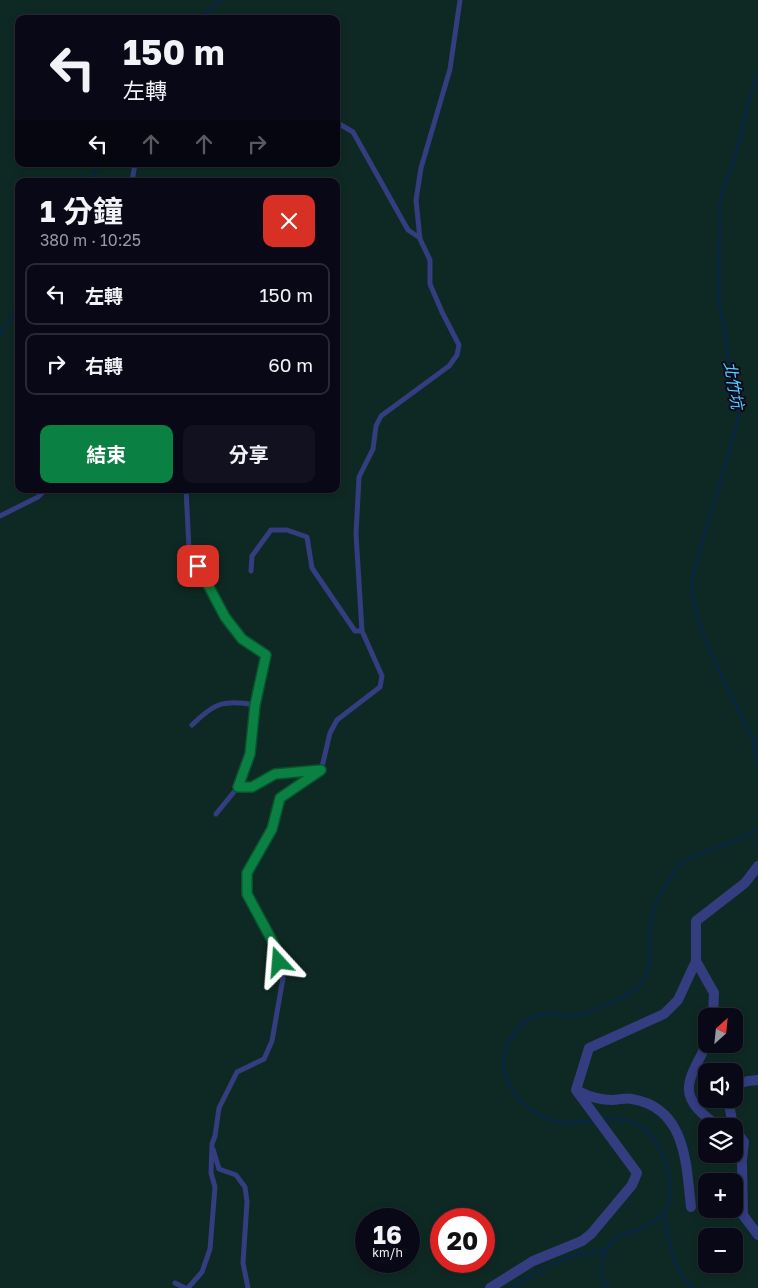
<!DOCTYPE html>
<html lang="zh-TW">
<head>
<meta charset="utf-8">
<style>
	:root { --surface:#080816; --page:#11111f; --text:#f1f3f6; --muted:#989aa1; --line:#292935; --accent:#0b8043 }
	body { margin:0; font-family:"Golos Text","Noto Sans TC",sans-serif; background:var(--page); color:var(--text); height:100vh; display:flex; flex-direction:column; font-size:19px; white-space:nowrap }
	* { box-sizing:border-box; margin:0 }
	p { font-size:16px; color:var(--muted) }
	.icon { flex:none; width:28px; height:28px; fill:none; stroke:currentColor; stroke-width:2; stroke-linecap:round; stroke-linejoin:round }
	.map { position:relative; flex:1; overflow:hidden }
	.panel { position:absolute; left:15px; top:178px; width:325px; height:315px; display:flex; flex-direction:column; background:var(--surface); border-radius:10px; box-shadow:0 2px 8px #0003,0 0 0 1px var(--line) }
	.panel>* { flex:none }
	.hud { position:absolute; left:15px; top:15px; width:325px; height:152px; border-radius:10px; box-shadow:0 2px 8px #0003,0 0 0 1px var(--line); background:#080816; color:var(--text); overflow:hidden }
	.needle { width:32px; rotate:27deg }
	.controls { position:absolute; left:698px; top:1008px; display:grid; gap:10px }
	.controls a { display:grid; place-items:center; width:45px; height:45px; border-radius:10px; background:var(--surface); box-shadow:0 2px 8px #0003,0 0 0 1px var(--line); font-size:25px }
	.speed { position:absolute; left:355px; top:1208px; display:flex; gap:10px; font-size:25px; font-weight:700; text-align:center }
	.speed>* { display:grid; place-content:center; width:65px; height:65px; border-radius:50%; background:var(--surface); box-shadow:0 2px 8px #0003,0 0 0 1px var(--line); line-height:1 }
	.speed small { font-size:12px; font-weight:400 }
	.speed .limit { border:8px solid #d22; background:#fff; color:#111 }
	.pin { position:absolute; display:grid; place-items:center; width:42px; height:42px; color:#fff; margin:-21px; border-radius:10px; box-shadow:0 2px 8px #0006 }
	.me { position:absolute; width:55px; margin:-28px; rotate:341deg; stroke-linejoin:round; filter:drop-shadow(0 0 4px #0008) }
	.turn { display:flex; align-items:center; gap:18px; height:105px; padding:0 25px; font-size:22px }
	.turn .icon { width:65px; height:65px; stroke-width:2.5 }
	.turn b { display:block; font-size:35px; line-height:42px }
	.lanes { display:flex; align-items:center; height:48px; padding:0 25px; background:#0003; justify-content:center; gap:25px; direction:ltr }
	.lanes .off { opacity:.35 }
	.round { display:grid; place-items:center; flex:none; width:52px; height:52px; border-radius:10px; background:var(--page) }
	.headline { display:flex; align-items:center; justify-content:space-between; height:85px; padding:0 25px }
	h1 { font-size:30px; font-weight:700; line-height:38px }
	.cta { display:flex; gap:10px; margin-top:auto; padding:10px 25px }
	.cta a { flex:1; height:58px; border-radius:10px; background:var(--accent); color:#fff; font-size:20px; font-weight:700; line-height:58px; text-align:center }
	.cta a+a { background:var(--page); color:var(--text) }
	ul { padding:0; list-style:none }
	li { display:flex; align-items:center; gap:15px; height:62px; margin:0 10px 8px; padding:0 15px; border:2px solid var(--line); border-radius:10px }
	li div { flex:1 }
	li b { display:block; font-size:19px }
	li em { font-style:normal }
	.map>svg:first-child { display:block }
	.green { fill:#0e2923; fill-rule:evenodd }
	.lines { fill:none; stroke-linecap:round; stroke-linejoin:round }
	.stream { stroke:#082640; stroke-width:3 }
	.service { stroke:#333d80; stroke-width:5 }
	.minor { stroke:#333d80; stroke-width:10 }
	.route-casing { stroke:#07532c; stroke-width:12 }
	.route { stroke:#0b8043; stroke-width:9 }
	.labels { text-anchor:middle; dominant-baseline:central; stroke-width:4; stroke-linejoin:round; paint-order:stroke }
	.water-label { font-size:16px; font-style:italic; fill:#56cdff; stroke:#0b0b1e }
</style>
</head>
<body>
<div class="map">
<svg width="758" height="1288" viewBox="0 0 758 1288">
	<rect width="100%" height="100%" fill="#0b0b1e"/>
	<!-- green -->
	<path class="green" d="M0,0H758V1288H0ZM19,19H336V164H19ZM19,181H336V489H19ZM706,1016H734V1044H706ZM706,1071H734V1099H706ZM706,1126H734V1154H706ZM706,1181H734V1209H706ZM366,1219H409V1261H366ZM441,1219H484V1261H441ZM706,1236H734V1264H706Z"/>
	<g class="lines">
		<!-- stream -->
		<path class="stream" d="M199,19L221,0
			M758,73C747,101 743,131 734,160C730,174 723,186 720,201L719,300L739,417L691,581C695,632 730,692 753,739L758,740
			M90,181L100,164
			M0,335L19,306
			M753,739L758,771
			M664,1214C670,1240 672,1270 693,1288
			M511,1288C544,1267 566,1254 606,1250
			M608,1288C595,1273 602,1244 620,1235C625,1232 633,1232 638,1230C670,1218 674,1199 668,1169C664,1151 647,1124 627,1120C609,1116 588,1123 569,1123C542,1122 516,1104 507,1079C501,1064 503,1048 513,1035C539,998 554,1022 586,1014C593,1011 632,993 638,988C656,971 647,938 652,917C655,900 667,882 676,869C688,850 738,847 758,828"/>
		<!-- service -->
		<path class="service" d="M336,122L353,132L408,230L420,238
			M132,181L135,164
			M186,489L189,549L225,617L242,639L266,655L255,705L250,754L238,787H252L275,774L319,771
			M0,516L38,497L46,489
			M251,571L252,556L271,530H287L307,537L312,568L355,631H362
			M192,725C214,703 224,699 255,705
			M216,814L238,787
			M213,1149L219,1169L236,1175L245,1187L247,1202L243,1263L248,1288
			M175,1283L185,1288
			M188,1288L202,1272L210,1249L215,1187L211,1173L212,1144L215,1136L219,1108L237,1072L264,1059L272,1041L283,978L275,946L247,894V873L272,829L280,798L321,771L330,733L337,720L380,687L382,676L362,631L356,534L359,477L373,449L376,426L381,416L449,366L457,355L459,345L442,312L430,284V260L420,239L416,200L421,168L450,69L460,0"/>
		<!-- minor -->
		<path class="minor" d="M713,1016L714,993L696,961V921L745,883L758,866
			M707,1044C686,1084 676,1096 718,1126
			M734,1085L748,1081L758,1080
			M580,1092C590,1097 601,1100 613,1100C619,1100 626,1097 632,1099C686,1108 686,1163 691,1207
			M728,1099L733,1126
			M734,1128L744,1142L742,1160
			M734,1142L742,1164L743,1215L758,1235
			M490,1288L533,1261L582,1241L591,1234L632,1185L637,1173L576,1090L589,1048L664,1014L678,1000L696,961"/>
	</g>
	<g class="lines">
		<!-- route casing -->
		<g class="route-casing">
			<path id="route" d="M198,566L225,617L242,639L266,655L255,705L250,754L238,787H252L275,774L321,770L280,798L272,829L247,873V894L275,946L279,962"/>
		</g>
		<!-- route -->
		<use href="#route" class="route"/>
	</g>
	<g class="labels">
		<!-- water labels -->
		<g class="water-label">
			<text transform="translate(734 385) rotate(80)">北竹坑</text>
		</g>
	</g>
</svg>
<div class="controls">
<a><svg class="needle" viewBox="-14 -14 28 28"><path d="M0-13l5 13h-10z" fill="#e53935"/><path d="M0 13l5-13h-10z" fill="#989aa1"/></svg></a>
<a><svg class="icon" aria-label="sound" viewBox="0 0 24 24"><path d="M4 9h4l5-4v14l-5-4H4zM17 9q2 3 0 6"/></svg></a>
<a><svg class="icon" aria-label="layers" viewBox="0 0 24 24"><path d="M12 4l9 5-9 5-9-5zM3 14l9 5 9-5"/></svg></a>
<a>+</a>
<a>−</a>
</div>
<div class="speed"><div>16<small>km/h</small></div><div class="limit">20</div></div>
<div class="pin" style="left:198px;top:566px;background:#d93025"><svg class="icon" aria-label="arrive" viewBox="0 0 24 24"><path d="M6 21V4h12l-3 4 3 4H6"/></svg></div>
<svg class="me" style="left:279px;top:962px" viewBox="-20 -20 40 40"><path d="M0-17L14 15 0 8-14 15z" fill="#0b8043" stroke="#fff" stroke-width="4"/></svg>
<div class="hud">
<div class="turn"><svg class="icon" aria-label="left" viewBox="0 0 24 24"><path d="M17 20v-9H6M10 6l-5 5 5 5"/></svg><div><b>150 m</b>左轉</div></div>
<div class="lanes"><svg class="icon" aria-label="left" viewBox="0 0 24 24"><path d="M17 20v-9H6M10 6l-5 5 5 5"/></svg><svg class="icon off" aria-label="ahead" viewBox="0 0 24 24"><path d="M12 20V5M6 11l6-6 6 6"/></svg><svg class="icon off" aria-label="ahead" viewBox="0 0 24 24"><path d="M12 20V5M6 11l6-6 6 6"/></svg><svg class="icon off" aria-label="right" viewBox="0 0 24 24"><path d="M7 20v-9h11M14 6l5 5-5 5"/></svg></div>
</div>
<section class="panel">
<div class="headline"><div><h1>1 分鐘</h1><p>380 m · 10:25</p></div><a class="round" style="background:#d93025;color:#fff"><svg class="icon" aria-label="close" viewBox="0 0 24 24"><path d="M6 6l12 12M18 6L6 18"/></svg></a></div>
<ul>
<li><svg class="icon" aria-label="left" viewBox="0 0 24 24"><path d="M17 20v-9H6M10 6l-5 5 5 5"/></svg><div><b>左轉</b></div><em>150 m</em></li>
<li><svg class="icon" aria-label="right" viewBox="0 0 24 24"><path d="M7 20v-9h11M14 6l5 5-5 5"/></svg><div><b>右轉</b></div><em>60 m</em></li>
</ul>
<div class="cta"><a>結束</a><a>分享</a></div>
</section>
</div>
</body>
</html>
